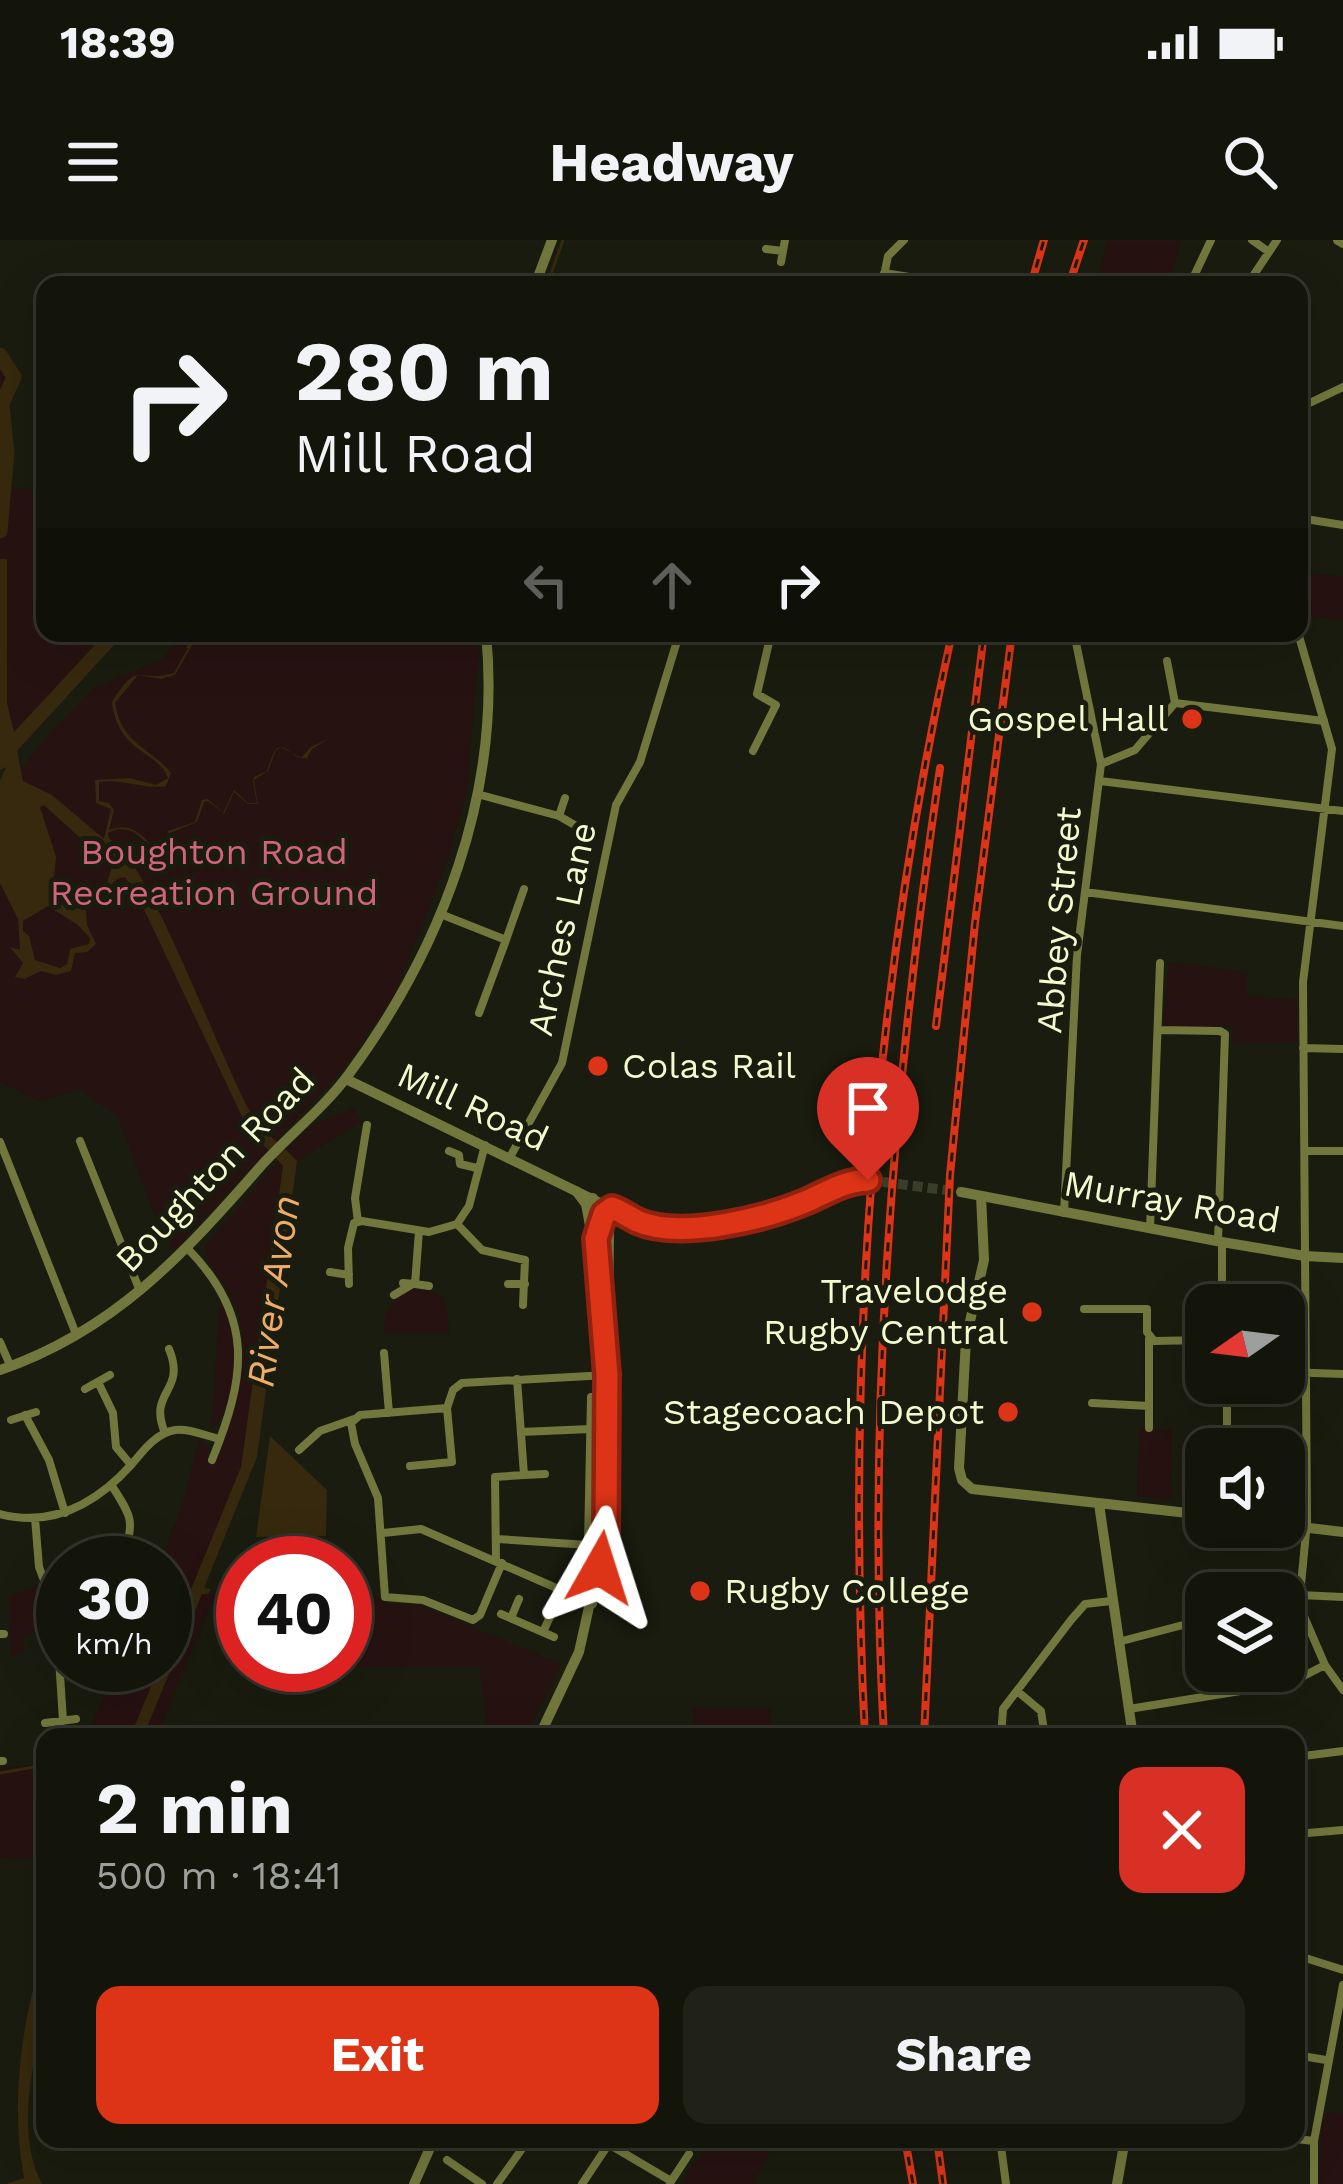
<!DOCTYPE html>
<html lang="en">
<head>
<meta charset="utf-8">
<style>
	:root { --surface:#13150a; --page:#202218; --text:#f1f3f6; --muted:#9d9f9c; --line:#32342b; --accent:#dd3417 }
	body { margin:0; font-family:"Work Sans",sans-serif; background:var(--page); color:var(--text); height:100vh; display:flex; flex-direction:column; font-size:45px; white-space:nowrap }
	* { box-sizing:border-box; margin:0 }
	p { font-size:39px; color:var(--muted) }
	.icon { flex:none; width:66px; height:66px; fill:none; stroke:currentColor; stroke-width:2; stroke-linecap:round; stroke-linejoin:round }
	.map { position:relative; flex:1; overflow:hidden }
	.details { position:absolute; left:36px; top:1488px; width:1269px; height:420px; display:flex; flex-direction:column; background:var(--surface); border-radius:24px; box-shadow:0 12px 48px #0002,0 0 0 3px var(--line) }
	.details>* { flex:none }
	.hud { position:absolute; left:36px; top:36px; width:1272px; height:366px; border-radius:24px; box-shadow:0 12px 48px #0002,0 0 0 3px var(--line); background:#13150a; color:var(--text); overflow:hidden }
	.needle { width:78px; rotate:256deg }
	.tools { position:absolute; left:1185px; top:1044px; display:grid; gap:24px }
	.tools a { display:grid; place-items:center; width:120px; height:120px; border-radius:24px; background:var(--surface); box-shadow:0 12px 48px #0002,0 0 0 3px var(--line); font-size:60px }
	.speed { position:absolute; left:36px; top:1296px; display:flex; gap:24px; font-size:60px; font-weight:700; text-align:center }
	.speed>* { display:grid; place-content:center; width:156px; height:156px; border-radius:50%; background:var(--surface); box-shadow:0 12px 48px #0002,0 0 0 3px var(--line); line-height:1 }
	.speed small { font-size:30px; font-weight:400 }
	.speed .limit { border:18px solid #d22; background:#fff; color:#111 }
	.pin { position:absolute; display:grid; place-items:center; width:102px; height:102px; color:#fff; margin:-123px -51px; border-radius:50% 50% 50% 0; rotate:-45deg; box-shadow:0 0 12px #0007 }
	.pin .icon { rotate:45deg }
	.me { position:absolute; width:132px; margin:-66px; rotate:6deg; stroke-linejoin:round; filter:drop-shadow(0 0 9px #0008) }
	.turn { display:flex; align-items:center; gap:42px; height:252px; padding:0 60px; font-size:54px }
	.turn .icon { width:156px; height:156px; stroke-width:2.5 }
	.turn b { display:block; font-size:84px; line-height:102px }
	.lanes { display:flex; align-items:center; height:114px; padding:0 60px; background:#0003; justify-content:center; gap:60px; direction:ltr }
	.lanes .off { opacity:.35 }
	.round { display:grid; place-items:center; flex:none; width:126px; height:126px; border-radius:24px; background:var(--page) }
	.overview { display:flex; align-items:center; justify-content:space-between; height:204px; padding:0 60px }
	h1 { font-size:72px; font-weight:700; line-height:90px }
	.primary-button { display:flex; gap:24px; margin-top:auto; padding:24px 60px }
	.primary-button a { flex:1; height:138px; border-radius:24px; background:var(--accent); color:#fff; font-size:48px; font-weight:700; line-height:138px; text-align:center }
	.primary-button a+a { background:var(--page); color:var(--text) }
	.status { display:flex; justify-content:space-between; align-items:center; height:84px; padding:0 60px; background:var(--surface); direction:ltr }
	.status svg { height:33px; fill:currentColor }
	header { display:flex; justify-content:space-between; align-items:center; height:156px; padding:0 60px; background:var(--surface); font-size:54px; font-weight:700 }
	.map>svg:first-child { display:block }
	.green { fill:#261211 }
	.water { fill:#36290d; fill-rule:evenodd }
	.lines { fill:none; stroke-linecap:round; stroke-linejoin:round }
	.stream { stroke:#36290d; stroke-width:3 }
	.river { stroke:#36290d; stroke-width:15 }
	.tertiary-tunnel { stroke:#3a3d2b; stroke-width:10; stroke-dasharray:10 5; stroke-linecap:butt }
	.minor { stroke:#72773d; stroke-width:8 }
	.tertiary { stroke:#72773d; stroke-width:10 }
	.rail-casing { stroke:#dd3417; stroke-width:8 }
	.rail { stroke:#191c0e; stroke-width:3; stroke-dasharray:9; stroke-linecap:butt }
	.route-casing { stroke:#90220f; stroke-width:30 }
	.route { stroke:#dd3417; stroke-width:21 }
	.poi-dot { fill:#dd3417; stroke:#191c0e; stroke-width:4.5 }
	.labels { text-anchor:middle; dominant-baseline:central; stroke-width:10; stroke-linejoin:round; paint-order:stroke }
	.poi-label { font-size:36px; fill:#f3face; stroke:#191c0e; text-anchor:end }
	.park-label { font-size:36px; fill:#d1637a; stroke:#191c0e }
	.street-label { font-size:36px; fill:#f3face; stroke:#191c0e }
	.water-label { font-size:39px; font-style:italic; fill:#efac67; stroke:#191c0e }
</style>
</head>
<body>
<div class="status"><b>18:39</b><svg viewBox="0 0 49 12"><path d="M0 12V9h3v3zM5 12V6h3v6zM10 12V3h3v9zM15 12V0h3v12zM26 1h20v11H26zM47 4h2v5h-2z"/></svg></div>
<header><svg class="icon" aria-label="menu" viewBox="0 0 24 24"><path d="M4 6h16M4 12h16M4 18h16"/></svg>Headway<svg class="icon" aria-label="search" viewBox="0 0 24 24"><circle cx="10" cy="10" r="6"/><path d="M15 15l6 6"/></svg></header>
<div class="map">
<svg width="1343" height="1944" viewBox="0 0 1343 1944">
	<rect width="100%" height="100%" fill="#191c0e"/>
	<!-- green -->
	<path class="green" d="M1109,0H1181L1173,31L1142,45H1095Z
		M0,115L14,137L2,165L7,213L6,249L45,248V393H106L0,508Z
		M1299,330L1343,337V380L1316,377L1299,385Z
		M183,393H477L479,410L467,551L445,627L396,752L344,828L173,1011L158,985L118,876L80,850L39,861L0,842V556L41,504L94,448L162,420Z
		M1169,722L1247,732L1246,755L1297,760V803H1234L1232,787L1163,786Z
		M354,868L362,882L297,921L287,909L311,886Z
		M279,920L283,926L241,1227L165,1413V1323H160L183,1263L199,1198L209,1206L208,1220L216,1223C234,1173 255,1116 235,1064C226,1043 207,1028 205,1006Z
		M408,1049L432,1051L444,1058L450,1093H386C381,1072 393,1062 408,1049Z
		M220,1060C241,1093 244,1163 211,1189Z
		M1140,1187L1172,1191L1171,1260L1137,1256Z
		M38,1345L46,1358L51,1392L24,1395L23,1414L11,1415L9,1356Z
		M202,1353L215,1355L156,1497H143Z
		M377,1356L387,1363L422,1366L561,1424L525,1497H483L486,1478L480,1427H322L345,1425V1358Z
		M117,1425H160L130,1497H87Z
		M693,1468H770L771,1497H693Z
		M45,1524V1672H32L45,1619L0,1618V1528Z
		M1328,1872L1343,1874V1944H1319L1322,1881Z
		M718,1899H777L752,1944H681L694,1923Z"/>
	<!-- water -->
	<path class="water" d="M0,319H7V463L14,492L106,393H125L17,511L23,541L52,555L104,599L111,569L96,563L95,540L130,538L156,545L168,538C157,510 118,513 112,462C140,418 136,444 174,433L196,393H199L175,435L161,439L138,435L115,463C122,505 148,505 171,533L166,546C142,550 123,538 99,542V561L109,563L114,570L109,590C130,582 140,593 154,608L164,609L168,591L195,582L202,560L208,559L223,573L234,550L248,563H257L253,541L254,537L267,531C278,499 275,505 301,518L311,507L330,498L312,509L307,518C294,520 293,511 282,507L276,510L268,531L254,540L258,564H248L234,552L224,574L208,561L204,562L197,582L170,593L166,609L153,610C140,596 128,582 108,593L109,599C147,614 223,827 252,875C263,893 283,905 297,921L257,1217L204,1348L211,1349L208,1354H202L143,1497H130L160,1425H165V1413L241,1227L283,926L247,887L141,663L125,637L117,639L86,670L87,685L96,704L87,712L75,713L71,731L56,735L41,731L24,739L15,737L23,723L10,707L20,710L18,679L0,643V541L6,527L0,530ZM44,565L112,627L106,646L72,671L52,657L56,617L40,567ZM48,666L78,685L90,698L89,704L70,709L67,724L60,728L35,720L29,696L23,691V681Z
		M270,1196L327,1250L326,1296L256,1297Z
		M45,1709C45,1727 47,1747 44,1766C35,1821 14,1891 42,1944H6L24,1938C10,1863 21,1781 45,1709Z"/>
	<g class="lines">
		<!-- stream -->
		<path class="stream" d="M547,45L563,0
			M188,407L196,393
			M0,1533L45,1525"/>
		<!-- river -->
		<path class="river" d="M0,115L14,137L2,164L7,213L0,291"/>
		<!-- tertiary-tunnel -->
		<path class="tertiary-tunnel" d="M868,940L961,952"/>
		<!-- minor -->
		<path class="minor" d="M1252,0L1269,12
			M766,9L783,11
			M781,22L785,0
			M884,33L922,39L930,45
			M882,45L888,16L904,0
			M1196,45L1195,34L1211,0
			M1247,45L1277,0
			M1299,168L1343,147
			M1299,278L1343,285
			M1298,393L1332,509L1303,742L1307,1282L1300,1355L1303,1374L1325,1425L1343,1450
			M1175,463L1324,481
			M753,511L776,465L757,454L770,398L759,393
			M1101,524L1135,510L1175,463L1167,421
			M1100,541L1343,571
			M477,554L559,576L585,591
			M559,576L565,558
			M1085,652L1343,686
			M443,675L506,700L479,773
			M506,700L524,649
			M1158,790L1220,791L1225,794L1218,1001
			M1303,808L1343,809
			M80,901L140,1051
			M0,902L76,1094
			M485,905L469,966L457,984L482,1010L525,1020L523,1065
			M449,911L459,915L460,924L477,928
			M1306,911H1343
			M510,917L562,823L616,565L640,522L678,398
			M1064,973L1077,715L1101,524L1074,393
			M358,982L355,958L367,885
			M1150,989L1160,723
			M1222,1002V1046
			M188,1009C255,1077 246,1137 212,1220
			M330,1032L349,1035
			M403,1043L415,1044L419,991
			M349,1044L348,1008L354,983L362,981L429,992L457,984
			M415,1044L429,1046
			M508,1044H525
			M394,1055L411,1045
			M1084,1069H1147V1092L1154,1101L1206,1100
			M0,1102L10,1125
			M384,1113L389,1173
			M1284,1132L1343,1134
			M98,1142L113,1173L116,1207L131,1225
			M1227,1143V1204
			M85,1149L110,1135
			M1092,1163L1149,1166
			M25,1175L49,1220L65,1273
			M11,1180L36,1172
			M1149,1188V1099
			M521,1192L590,1189
			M165,1193C147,1150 187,1153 169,1109
			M299,1210L320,1191L354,1179
			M410,1226L452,1222L447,1168
			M524,1235L545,1234
			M112,1246C136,1283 132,1280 123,1323
			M0,1274C54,1288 97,1263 132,1224C143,1211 156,1193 175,1190C189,1188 206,1196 220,1199
			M35,1278L39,1327L56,1372L63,1481
			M383,1293L421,1289L593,1364
			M497,1299L588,1305L591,1157
			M496,1320L495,1237L524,1235L517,1139
			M502,1323L480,1375L473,1380L423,1360L385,1357L378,1258L355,1204L351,1183L360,1175L447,1168L453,1150L462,1143L607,1135
			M583,1334L588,1305
			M1284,1359L1300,1355L1343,1357
			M501,1374L554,1397
			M511,1378L519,1359
			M543,1392L561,1353
			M0,1394H4
			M1118,1402L1206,1379
			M1017,1451L1041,1471L1045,1497
			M1129,1469L1290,1443L1325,1425
			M45,1483L76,1479
			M1001,1497L1003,1469L1071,1380L1085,1364L1111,1361
			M1296,1517L1343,1511
			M0,1521H3
			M1296,1594L1343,1590
			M1296,1715L1343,1730
			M1296,1815L1326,1820
			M600,1899L671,1941
			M1000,1899L1006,1944
			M1296,1899L1314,1901
			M447,1920L482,1944
			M670,1943L689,1914
			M497,1944L529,1899
			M582,1944L608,1905
			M1314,1944V1901L1343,1745"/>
		<!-- tertiary -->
		<path class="tertiary" d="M1338,0L1343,3
			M535,45L552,0
			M346,839L637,981
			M576,951L586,964L619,981L691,988L744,981L804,963L842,944L868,940
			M961,952L1222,1002L1305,1016L1343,1018
			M981,956L984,1020L966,1099L959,1228L962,1240L972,1249L1206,1275
			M586,964L600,1040
			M0,1130C114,1091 184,1014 261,926C289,895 324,868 349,834C442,708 502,552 486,393
			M1099,1264L1133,1497
			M1284,1285L1343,1292
			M539,1497L579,1412L606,1290L609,988L593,958
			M414,1944L434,1899
			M1117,1944L1125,1899"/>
		<!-- rail casing -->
		<g class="rail-casing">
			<path id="rail" d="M1031,45L1044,0
				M1069,45L1084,0
				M936,786L984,393
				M865,1497C846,1129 872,753 952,393
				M884,1497C866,1174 893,848 940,528
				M924,1497L950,935L975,683L1012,393
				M905,1899L913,1944
				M937,1899L943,1944"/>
		</g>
		<!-- rail -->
		<use href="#rail" class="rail"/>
	</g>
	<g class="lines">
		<!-- route casing -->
		<g class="route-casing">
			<path id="route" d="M600,1328L606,1290L607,1135L596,999L604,974L612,968C621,971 629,977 637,981C680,1000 764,979 805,962C826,953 844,941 868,940"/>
		</g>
		<!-- route -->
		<use href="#route" class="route"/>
	</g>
	<!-- markers -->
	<g class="poi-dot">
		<circle cx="1192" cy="479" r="12"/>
		<circle cx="598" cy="826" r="12"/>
		<circle cx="1032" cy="1072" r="12"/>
		<circle cx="1008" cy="1172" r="12"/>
		<circle cx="700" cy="1351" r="12"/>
	</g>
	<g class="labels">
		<!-- poi labels -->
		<g class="poi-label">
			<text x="1168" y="479">Gospel Hall</text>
			<text x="622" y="826" text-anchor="start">Colas Rail</text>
			<text x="1008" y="1051">Travelodge<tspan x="1008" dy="41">Rugby Central</tspan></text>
			<text x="984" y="1172">Stagecoach Depot</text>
			<text x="724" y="1351" text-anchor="start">Rugby College</text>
		</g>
		<!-- park labels -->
		<g class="park-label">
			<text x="214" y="612">Boughton Road<tspan x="214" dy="41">Recreation Ground</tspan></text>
		</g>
		<!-- street labels -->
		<g class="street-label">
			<text transform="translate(1059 680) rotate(-85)">Abbey Street</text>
			<text transform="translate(562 689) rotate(-78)">Arches Lane</text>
			<text transform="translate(473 867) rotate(25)">Mill Road</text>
			<text transform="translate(215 930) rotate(-46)">Boughton Road</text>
			<text transform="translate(1172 962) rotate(10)">Murray Road</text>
		</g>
		<!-- water labels -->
		<g class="water-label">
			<text transform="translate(273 1051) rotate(-82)">River Avon</text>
		</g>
	</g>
</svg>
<div class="tools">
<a><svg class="needle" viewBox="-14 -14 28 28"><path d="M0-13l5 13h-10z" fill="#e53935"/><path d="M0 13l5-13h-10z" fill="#9d9f9c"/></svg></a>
<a><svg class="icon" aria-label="sound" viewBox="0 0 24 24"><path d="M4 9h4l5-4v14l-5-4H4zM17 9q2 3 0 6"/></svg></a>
<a><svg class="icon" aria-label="layers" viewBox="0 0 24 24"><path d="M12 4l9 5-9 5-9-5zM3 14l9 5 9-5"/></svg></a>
</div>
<div class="speed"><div>30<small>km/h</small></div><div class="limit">40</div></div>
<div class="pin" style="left:868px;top:940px;background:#d93025"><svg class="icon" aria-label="arrive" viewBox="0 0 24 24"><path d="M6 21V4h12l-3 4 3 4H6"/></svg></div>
<svg class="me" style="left:600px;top:1328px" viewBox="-20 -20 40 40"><path d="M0-17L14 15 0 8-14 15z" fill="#dd3417" stroke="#fff" stroke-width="4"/></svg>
<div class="hud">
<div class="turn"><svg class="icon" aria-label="right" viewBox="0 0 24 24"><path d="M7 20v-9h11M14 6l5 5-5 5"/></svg><div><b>280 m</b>Mill Road</div></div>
<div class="lanes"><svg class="icon off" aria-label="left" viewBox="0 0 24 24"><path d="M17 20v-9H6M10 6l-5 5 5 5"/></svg><svg class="icon off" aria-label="ahead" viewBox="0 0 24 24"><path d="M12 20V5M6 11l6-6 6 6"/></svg><svg class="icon" aria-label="right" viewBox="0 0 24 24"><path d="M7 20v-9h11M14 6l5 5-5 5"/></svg></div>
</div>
<section class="details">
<div class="overview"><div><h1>2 min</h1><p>500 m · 18:41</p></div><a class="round" style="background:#d93025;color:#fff"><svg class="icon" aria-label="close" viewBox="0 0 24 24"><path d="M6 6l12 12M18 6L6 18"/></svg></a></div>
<div class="primary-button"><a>Exit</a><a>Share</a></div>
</section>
</div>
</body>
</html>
